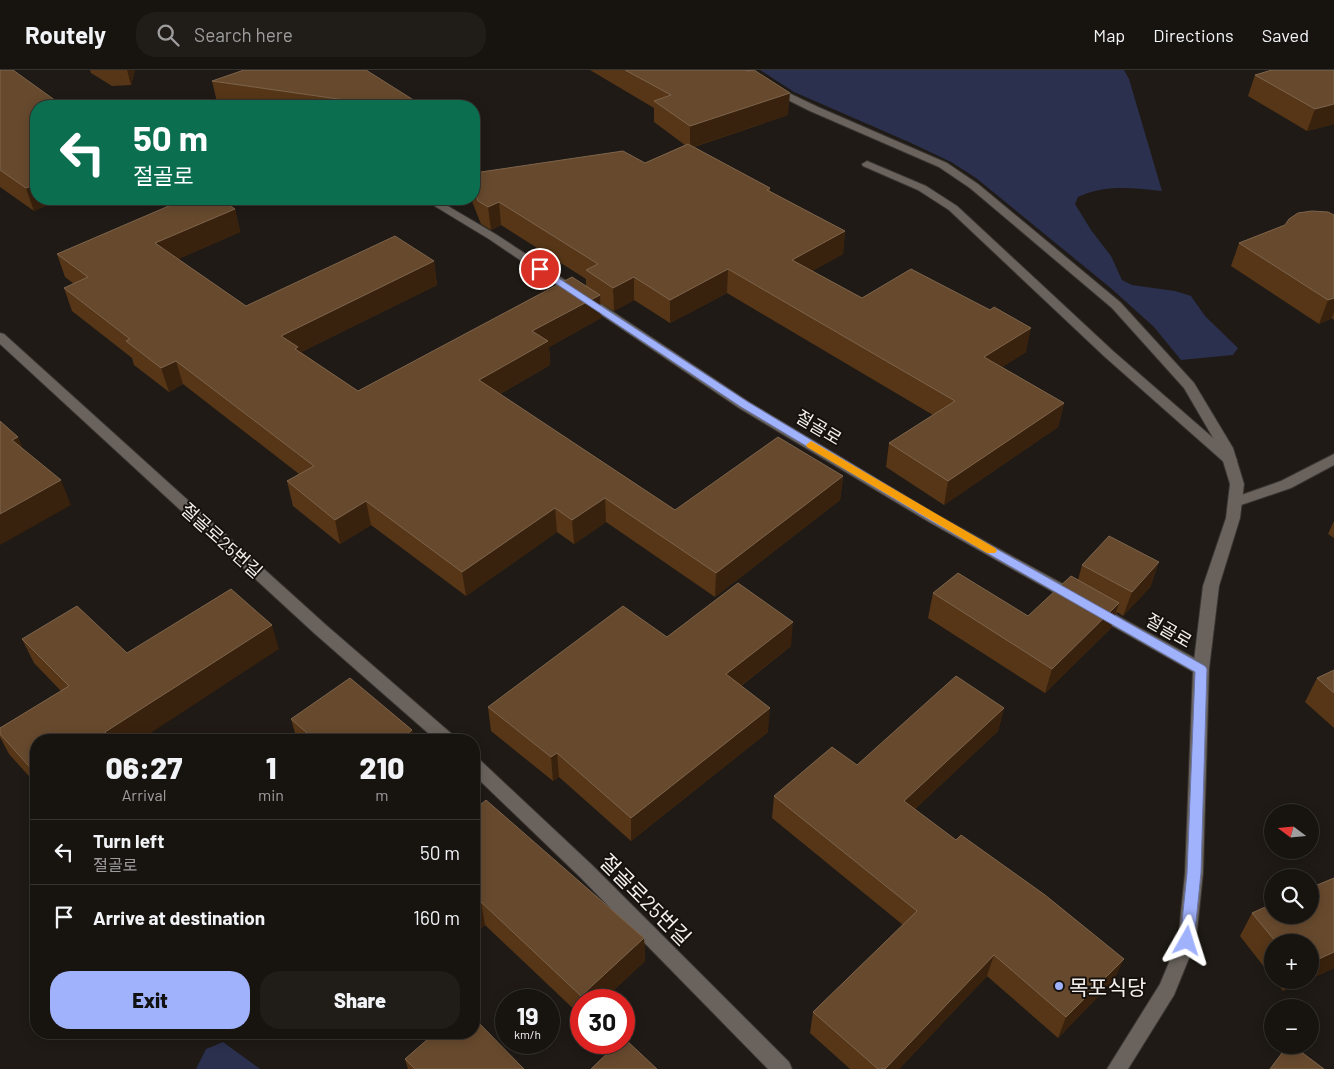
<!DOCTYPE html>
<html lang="en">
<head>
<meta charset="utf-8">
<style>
	:root { --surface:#171410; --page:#201d19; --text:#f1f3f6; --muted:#9e9e9f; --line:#363330; --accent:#a1b2fd }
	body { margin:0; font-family:Barlow,"Noto Sans KR",sans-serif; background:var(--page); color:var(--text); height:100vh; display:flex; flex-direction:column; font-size:19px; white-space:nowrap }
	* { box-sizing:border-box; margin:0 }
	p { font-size:16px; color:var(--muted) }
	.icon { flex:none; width:28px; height:28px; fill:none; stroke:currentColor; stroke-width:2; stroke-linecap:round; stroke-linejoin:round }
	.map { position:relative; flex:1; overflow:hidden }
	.details { position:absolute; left:30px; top:664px; width:450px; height:305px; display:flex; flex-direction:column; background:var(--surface); border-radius:20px; box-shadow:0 2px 12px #0003,0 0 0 1px var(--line) }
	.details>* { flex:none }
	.hud { position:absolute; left:30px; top:30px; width:450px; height:105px; border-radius:20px; box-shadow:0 2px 12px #0003,0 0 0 1px var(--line); background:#0b6e4f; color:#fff; overflow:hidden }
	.needle { width:32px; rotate:286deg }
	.controls { position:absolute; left:1264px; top:734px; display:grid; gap:10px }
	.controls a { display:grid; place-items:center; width:55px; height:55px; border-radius:50%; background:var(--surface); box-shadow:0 2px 12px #0003,0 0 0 1px var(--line); font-size:25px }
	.speed { position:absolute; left:495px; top:919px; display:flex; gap:10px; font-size:25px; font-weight:700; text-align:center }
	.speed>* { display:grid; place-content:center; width:65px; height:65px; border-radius:50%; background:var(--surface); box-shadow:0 2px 12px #0003,0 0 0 1px var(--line); line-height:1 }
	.speed small { font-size:12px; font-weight:400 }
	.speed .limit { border:8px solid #d22; background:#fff; color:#111 }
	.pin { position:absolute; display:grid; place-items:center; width:42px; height:42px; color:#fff; margin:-21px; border:2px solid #fff; border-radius:50%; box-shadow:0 1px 5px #0007 }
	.me { position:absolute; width:55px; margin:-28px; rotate:6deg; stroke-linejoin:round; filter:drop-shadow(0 0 4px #0008) }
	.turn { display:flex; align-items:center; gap:18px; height:105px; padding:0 20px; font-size:22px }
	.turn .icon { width:65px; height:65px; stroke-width:2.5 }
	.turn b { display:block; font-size:35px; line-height:42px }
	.eta { display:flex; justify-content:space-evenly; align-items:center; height:85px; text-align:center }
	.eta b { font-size:30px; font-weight:800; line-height:35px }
	.cta { display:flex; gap:10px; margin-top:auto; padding:10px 20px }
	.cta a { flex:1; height:58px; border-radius:20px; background:var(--accent); color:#111; font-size:20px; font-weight:800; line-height:58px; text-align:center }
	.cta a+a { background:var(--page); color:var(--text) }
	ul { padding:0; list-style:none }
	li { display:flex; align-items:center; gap:15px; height:65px; padding:0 20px; border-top:1px solid var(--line) }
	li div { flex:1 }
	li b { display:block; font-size:19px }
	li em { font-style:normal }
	header { display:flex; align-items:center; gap:30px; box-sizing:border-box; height:70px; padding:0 25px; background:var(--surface); border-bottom:1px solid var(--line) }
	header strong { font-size:24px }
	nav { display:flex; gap:28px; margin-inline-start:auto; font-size:18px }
	.search { width:350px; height:45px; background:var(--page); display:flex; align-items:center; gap:12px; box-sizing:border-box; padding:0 18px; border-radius:20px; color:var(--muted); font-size:19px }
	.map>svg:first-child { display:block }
	.green { fill:#2a304d }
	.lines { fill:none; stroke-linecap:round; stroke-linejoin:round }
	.lane-casing { stroke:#383432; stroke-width:2 }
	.street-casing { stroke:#383432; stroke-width:2 }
	.lane { fill:#6a635d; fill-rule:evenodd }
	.street { fill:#6a635d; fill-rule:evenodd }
	.wall { fill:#563617 }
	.shaded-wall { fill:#39220d }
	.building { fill:#674a2e; stroke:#7d644c }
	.route { fill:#a1b2fd; stroke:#6974a4 }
	.slow { fill:#f59e0b }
	.poi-dot { fill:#a1b2fd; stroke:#16110d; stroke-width:2 }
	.labels { text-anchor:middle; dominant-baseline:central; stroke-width:4; stroke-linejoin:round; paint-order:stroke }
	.street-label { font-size:18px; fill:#f4f0ed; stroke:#16110d }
	.near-street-label { font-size:21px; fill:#f4f0ed; stroke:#16110d }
	.near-poi-label { font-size:21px; fill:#f4f0ed; stroke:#16110d; text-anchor:start }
</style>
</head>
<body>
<header>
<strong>Routely</strong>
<div class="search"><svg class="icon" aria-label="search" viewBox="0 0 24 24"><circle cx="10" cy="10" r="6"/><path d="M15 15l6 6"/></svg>Search here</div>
<nav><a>Map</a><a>Directions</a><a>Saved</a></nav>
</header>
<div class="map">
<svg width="1334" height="999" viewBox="0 0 1334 999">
	<rect width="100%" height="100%" fill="#1f1a15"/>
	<!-- green -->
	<path class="green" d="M760,0H1124L1129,9L1162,121C1134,118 1104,114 1078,127L1075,134L1091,160L1111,186L1122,210L1132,215L1175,221L1191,226L1205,246L1238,278L1233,285L1181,290L1154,257L1113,220L976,108L951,92L911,73L794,22Z
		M223,972L260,999H196L206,979Z"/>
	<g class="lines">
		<!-- lane casing -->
		<g class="lane-casing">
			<path id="lane" d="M867,91L926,116L957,136L1113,281L1235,387L1237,390L1235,393H1225L1105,287L949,140L918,120L863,96L862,94Z
				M423,129H436L497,165L749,332L939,446L1081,524L1084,528L1081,532L1076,534L1071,532L929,452L739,338L489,169Z
				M0,263L4,264L326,555L453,665L455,670H436L314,563L0,274Z
				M1334,384V395L1291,418L1235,437L1230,435L1228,432L1230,429L1281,411Z
				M1098,535L1207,595L1209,599L1207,603L1201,605L1195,603L1093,545L1090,541L1093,537Z
				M474,688L480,690L592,795L789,992L792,999H768L580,807L474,705Z"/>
		</g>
		<!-- street casing -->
		<g class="street-casing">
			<path id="street" d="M742,0H753L770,14L818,37L947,93L978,114L1120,232L1194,313L1233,378L1244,414L1240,448L1219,516L1209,599L1203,803L1196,871L1174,925L1128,999H1107L1160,914L1178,871L1185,803L1193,599L1203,516L1226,448L1230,414L1219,378L1184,318L1112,238L970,118L939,97L810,41L764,18Z"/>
		</g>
		<!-- lane -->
		<use href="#lane" class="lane"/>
		<!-- street -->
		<use href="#street" class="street"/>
	</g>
	<!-- wall -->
	<path class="wall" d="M0,0L34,141L0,117Z
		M90,0H135L131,15L112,16L91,3Z
		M590,0H745L788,45L694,77L770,118V121L845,161L843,184L812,201L862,228L1026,282L1002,297L1064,333L1058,357L944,435L886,397L889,373L933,345L727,223L670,253L634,230L614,241L600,233L601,248L549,277L550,295L500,324L675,440L843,406L840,430L715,527L606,452L574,474L557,462L466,526L371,455L340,474L293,436L287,411L299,404L183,314L169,322L134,295L132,288L72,241L64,218L74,214L65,207L57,184L235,139L240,162L178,189L246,236L434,191L437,215L301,282L358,321L586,216V209L501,155L491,160L481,154L471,129H474V103L645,93L685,75L654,52V38Z
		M1334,0V54L1307,61L1248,26L1255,5Z
		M212,11L423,36H242L217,32Z
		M1334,145V250L1332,248L1319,254L1231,196L1239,173L1285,155Z
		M1334,451V468L1328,464Z
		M1082,495L1151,516L1123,546L1117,542L1111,558L1045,623L928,548L933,523L1028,546L1078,510Z
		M667,567L791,576L741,616L768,662L631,771L559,707L553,711L491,661L488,637Z
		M22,569L127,583L279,579L36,670V714L9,684L0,667V658L61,621L34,593Z
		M1334,600V658L1305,632L1317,608Z
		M1004,638L998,661L915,739L1114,910L1058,968L987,906L899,999H850L810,963L813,942L903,855L772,748L774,726L857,695Z
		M291,649L412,660L414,670H297Z
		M474,740L644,868L645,891L603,930H581V946L485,855L474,864Z
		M1334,808V898L1310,909V872H1272V907L1240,866L1252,843Z
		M1275,910H1307L1283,921Z
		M405,989L524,999H408Z"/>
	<!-- shaded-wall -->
	<path class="shaded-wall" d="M127,0H135L131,15Z
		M790,23L788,45L690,78V56Z
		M1334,34V54L1307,61L1315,39Z
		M36,114V129H63L34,141L26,118Z
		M499,132L501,155L491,160L488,137Z
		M235,139L240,162L162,196L155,173Z
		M845,161L843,184L791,213L792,190Z
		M434,191L437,215L299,283L281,266Z
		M728,199L727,223L670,253V230Z
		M634,207V230L614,241L613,218Z
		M600,225L601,248L549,277L550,295L482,334L479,310L532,261Z
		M1334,228V242L1332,248L1319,254L1328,230Z
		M1031,258L1026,282L980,311L984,287Z
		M176,291L183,314L169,322L161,298Z
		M1064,333L1058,357L944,435L948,411Z
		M18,367L28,391L12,370Z
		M843,406L840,430L715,527L716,503Z
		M61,410L71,435L0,475V444Z
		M605,428L606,452L574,474L572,450Z
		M366,431L371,455L340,474L335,450Z
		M555,438L557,462L466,526L462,502Z
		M1159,492L1151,516L1123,546L1132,522Z
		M1119,533L1111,558L1045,623L1052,599Z
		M793,552L791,576L725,628L726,604Z
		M272,555L279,579L140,670H108L105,662Z
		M770,638L768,662L631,771V748Z
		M1004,638L998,661L899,754L904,731Z
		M412,660L414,670H399Z
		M557,683L559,707L553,711L551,687Z
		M481,832L485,855L474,864V838Z
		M644,868L645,891L603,930H582L581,926Z
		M1334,882V898L1310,909V893Z
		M994,885L987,906L899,999H885Z
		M1124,889L1114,910L1058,968L1066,947Z
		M1290,910H1307L1283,921Z"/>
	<!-- building -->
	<path class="building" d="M0,0H13L63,36H36V114L26,118L0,100Z
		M244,0H366L423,36H387L212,11Z
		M625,0H745L747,1L754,0L790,23L690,56L654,31L671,25Z
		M1272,0H1334V34L1315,39L1255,5Z
		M688,74L770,118L767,120L845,161L792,190L862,228L911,199L990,240L994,237L1031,258L984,287L1064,333L948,411L889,373L955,331L728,199L670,230L634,207L613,218L586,200L598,194L499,132L488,137L478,131L474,119V103L623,81L645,93Z
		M185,129H220L235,139L155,173L246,236L395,166L434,191L281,266L298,277L295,279L358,321L572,207L600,225L532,261L548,271L479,310L675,440L778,367L843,406L716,503L605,428L572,450L555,438L462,502L366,431L335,450L287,411L314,396L176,291L161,298L126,271L130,269L64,218L88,207L57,184Z
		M1312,141L1328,142L1334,145V228L1328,230L1239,173L1285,155L1289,149L1298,143Z
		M0,351L18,367L12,370L61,410L0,444Z
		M1109,466L1159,492L1132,522L1082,495Z
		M958,503L1028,546L1071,506L1119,533L1052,599L933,523Z
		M738,513L793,552L726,604L770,638L631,748L557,683L551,687L488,637L623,536L667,567Z
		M231,519L272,555L105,662L112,670H36V704L0,664V658L69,616L22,569L77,536L127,583Z
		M1334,600V623L1317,608Z
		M956,606L1004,638L904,731L956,770L961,765L1045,825L1124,889L1066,947L994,885L885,999H878L813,942L917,841L774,726L832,677L857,695Z
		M350,608L412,660L399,670H315L291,649Z
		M486,730L644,868L581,926L481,832L474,838V740Z
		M1334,808V882L1310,893V872H1276L1252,843L1272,834V845H1310V818Z
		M474,948L524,999H415L405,989L436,962H474Z
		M624,968L657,999H591L619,972H624Z
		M1288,975H1292L1324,999H1270Z"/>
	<!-- route -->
	<path class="route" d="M540,196L748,332L938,446L1205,596L1207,599L1201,803L1194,871L1192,875L1187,877L1182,875L1180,871L1187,803L1195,602L931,451L741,337L537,201V197Z"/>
	<!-- slow -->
	<path class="slow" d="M811,371L995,478L997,481L995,483H987L807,377L806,375Z"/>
	<!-- markers -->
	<circle class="poi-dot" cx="1059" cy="916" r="5"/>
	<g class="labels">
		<!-- street labels -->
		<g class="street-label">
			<text transform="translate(819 357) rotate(31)">절골로</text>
			<text transform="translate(222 470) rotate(42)">절골로25번길</text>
			<text transform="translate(1169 560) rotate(30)">절골로</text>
		</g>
		<!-- near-street labels -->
		<g class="near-street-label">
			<text transform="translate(646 829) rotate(45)">절골로25번길</text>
		</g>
		<!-- near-poi labels -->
		<g class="near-poi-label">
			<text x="1069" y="916">목포식당</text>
		</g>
	</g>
</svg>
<div class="controls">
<a><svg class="needle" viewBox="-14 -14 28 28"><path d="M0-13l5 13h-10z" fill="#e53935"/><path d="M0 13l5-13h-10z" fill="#9e9e9f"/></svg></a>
<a><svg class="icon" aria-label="search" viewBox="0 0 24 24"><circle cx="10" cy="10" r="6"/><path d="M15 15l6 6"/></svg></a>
<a>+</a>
<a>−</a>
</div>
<div class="speed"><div>19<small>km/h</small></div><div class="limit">30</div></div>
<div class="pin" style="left:540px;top:199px;background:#d93025"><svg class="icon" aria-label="arrive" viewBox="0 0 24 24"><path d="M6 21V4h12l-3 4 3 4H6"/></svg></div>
<svg class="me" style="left:1187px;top:871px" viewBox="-20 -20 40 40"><path d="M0-17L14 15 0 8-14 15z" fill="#a1b2fd" stroke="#fff" stroke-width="4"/></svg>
<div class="hud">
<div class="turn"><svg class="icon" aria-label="left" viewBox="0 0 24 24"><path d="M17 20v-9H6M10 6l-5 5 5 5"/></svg><div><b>50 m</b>절골로</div></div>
</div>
<section class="details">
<div class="eta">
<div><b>06:27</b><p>Arrival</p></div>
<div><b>1</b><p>min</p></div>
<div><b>210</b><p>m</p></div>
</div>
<ul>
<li><svg class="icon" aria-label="left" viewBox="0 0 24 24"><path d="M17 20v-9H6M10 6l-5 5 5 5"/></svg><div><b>Turn left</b><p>절골로</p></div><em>50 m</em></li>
<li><svg class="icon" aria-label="arrive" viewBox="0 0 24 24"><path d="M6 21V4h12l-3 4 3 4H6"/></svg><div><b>Arrive at destination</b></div><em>160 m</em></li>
</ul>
<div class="cta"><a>Exit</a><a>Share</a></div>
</section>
</div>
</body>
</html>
